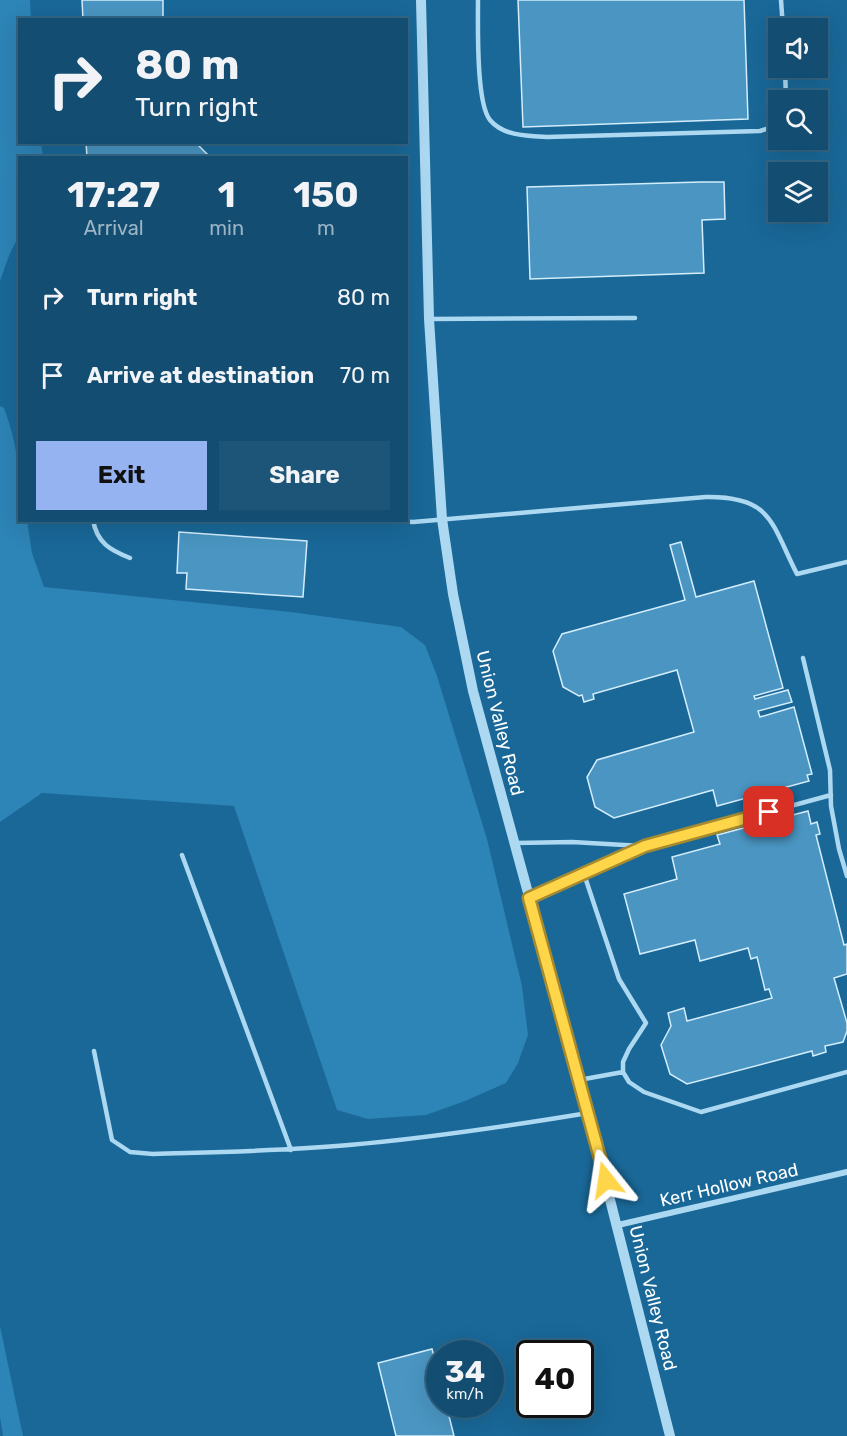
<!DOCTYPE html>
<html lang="en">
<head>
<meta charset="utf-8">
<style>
	:root { --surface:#134e72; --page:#1c5577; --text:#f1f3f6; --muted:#9db4c4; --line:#326584; --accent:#95b2f1 }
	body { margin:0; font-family:Rubik,sans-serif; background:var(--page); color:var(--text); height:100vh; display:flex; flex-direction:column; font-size:22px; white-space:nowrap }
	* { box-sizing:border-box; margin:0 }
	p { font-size:20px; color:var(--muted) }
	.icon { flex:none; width:33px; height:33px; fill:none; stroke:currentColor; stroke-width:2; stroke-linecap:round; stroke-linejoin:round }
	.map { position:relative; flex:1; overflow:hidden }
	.sheet { position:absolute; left:18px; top:156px; width:390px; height:366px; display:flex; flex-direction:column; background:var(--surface); border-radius:0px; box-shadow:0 6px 24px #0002,0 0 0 2px var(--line) }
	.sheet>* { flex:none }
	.banner { position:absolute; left:18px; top:18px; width:390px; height:126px; border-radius:0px; box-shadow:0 6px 24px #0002,0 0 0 2px var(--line); background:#134e72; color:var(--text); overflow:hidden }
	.buttons { position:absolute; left:768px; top:18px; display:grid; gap:12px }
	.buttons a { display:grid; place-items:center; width:60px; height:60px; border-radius:0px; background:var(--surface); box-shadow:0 6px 24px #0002,0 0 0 2px var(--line); font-size:30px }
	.speed { position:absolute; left:426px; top:1340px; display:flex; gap:12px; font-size:30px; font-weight:700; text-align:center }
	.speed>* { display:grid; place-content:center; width:78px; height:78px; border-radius:50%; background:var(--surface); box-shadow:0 6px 24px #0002,0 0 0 2px var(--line); line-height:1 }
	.speed small { font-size:15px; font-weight:400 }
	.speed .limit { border:3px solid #111; border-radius:9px; background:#fff; color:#111 }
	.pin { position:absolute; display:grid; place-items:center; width:51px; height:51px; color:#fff; margin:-26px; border-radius:12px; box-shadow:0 3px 9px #0006 }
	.me { position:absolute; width:66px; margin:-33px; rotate:345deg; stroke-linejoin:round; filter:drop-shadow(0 0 4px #0008) }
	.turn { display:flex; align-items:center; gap:21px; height:126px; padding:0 18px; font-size:27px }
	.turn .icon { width:78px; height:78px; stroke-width:2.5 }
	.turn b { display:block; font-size:42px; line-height:51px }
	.eta { display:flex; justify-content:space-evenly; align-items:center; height:102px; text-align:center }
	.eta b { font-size:36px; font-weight:700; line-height:42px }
	.cta { display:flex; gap:12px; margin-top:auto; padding:12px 18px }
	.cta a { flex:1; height:69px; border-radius:0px; background:var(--accent); color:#111; font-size:24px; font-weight:700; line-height:69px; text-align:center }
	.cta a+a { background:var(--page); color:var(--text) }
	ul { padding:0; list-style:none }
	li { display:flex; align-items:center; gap:18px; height:78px; padding:0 18px }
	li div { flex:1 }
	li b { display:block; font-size:22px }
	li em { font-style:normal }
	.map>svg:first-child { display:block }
	.green { fill:#2d84b6 }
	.building { fill:#4a95c2; stroke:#d4edfc; stroke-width:1.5 }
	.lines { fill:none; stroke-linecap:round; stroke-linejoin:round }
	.service { stroke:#add8f1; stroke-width:4.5 }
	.minor { stroke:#add8f1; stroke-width:6 }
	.tertiary { stroke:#add8f1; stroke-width:10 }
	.route-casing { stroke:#a68a30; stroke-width:15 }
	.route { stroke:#ffd54a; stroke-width:10 }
	.labels { text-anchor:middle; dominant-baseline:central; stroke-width:5; stroke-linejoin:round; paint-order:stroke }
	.street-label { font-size:18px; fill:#fff; stroke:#196898 }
</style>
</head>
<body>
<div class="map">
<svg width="847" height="1436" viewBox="0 0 847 1436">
	<rect width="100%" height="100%" fill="#196898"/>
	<!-- green -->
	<path class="green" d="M0,0H30L31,19L20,20V142L41,143L43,157L20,158L19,236L10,253L0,281Z
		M0,406L4,408C19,448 20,478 20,520L27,521L32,553L44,587L291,612L401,627L425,645L437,676L487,839L522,986L528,1035L518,1063L506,1083L465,1101L426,1115L368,1119L337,1110L234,806L42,793L0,822Z
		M0,1326L23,1436H3L0,1417Z"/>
	<!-- building -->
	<path class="building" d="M82,0H163V20H83Z
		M518,0H744L748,119L523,127Z
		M86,142H195L211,158H87Z
		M701,182H724L725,219L702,220L704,273L530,279L527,187Z
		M179,532L307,541L303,597L186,589L187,573H177Z
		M681,542L696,597L754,581L783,688L754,696L755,699L788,690L792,702L758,711L760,717L794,707L812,774L807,775L809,781L717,806L713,790L614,818L595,807L587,777L597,760L694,732L677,670L593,694L594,699L584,702L582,695L579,696L563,687L553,651L562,634L685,600L670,545Z
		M808,811L811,824L817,822L820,834L816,835L844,945L847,944V974L834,978L847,1023V1031L843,1042L825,1046L826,1052L813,1056L812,1051L687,1084L670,1074L661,1045L671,1026L668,1013L684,1008L687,1021L772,998L769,989L765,990L757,957L751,959L748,948L700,961L695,940L640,954L624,894L677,879L672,857L720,844L717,835Z
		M432,1349L440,1378V1404H446L454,1436H396L378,1363Z"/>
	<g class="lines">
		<!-- service -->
		<path class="service" d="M478,0C478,25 476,103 490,120C503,136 528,136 547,137L760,131L772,127L778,121
			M781,0L783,28
			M785,68L786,100
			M430,319L635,318
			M93,520C97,543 110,550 130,558
			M380,520L413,522L706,497C772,496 771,523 797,574L847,562
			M803,658L830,770L831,806L839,849L847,876
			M516,843L572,842L642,846
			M182,855L291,1150
			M584,874L619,979L646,1023L629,1049L623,1062V1072L629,1082L644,1092L701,1112L847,1072
			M531,898L645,846L831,795
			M94,1051L112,1140L130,1152L153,1154C218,1152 284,1151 349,1145C429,1138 509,1126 588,1113
			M579,1080L623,1072"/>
		<!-- minor -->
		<path class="minor" d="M618,1225L847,1172"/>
		<!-- tertiary -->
		<path class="tertiary" d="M421,0L429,319L442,519L453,594L473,691L588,1113L670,1436"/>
	</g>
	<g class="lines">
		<!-- route casing -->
		<g class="route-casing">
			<path id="route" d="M606,1180L529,898L645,846L769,812"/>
		</g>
		<!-- route -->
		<use href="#route" class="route"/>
	</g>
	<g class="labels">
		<!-- street labels -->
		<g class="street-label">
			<text transform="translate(500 723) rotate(76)">Union Valley Road</text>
			<text transform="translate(729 1185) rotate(-13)">Kerr Hollow Road</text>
			<text transform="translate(653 1298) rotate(76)">Union Valley Road</text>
		</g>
	</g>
</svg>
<div class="buttons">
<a><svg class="icon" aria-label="sound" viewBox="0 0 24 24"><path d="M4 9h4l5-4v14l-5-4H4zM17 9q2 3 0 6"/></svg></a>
<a><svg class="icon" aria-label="search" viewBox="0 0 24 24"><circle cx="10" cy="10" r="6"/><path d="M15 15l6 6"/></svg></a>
<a><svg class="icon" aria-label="layers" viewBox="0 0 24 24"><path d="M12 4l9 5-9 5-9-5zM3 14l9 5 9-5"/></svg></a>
</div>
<div class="speed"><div>34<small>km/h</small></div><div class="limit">40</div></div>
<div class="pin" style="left:769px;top:812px;background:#d93025"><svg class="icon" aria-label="arrive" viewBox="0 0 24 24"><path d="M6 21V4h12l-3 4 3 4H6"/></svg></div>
<svg class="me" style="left:606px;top:1180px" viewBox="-20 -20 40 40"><path d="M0-17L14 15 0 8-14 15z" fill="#ffd54a" stroke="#fff" stroke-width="4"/></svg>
<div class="banner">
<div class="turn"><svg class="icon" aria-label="right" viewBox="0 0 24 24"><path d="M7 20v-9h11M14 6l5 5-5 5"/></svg><div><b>80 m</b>Turn right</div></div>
</div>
<section class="sheet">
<div class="eta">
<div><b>17:27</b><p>Arrival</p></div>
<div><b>1</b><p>min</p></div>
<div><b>150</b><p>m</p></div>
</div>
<ul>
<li><svg class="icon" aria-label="right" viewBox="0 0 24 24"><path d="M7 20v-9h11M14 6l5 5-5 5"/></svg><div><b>Turn right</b></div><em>80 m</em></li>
<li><svg class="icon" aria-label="arrive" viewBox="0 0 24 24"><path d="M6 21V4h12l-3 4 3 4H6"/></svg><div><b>Arrive at destination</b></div><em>70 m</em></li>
</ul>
<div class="cta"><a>Exit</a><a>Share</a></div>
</section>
</div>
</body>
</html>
